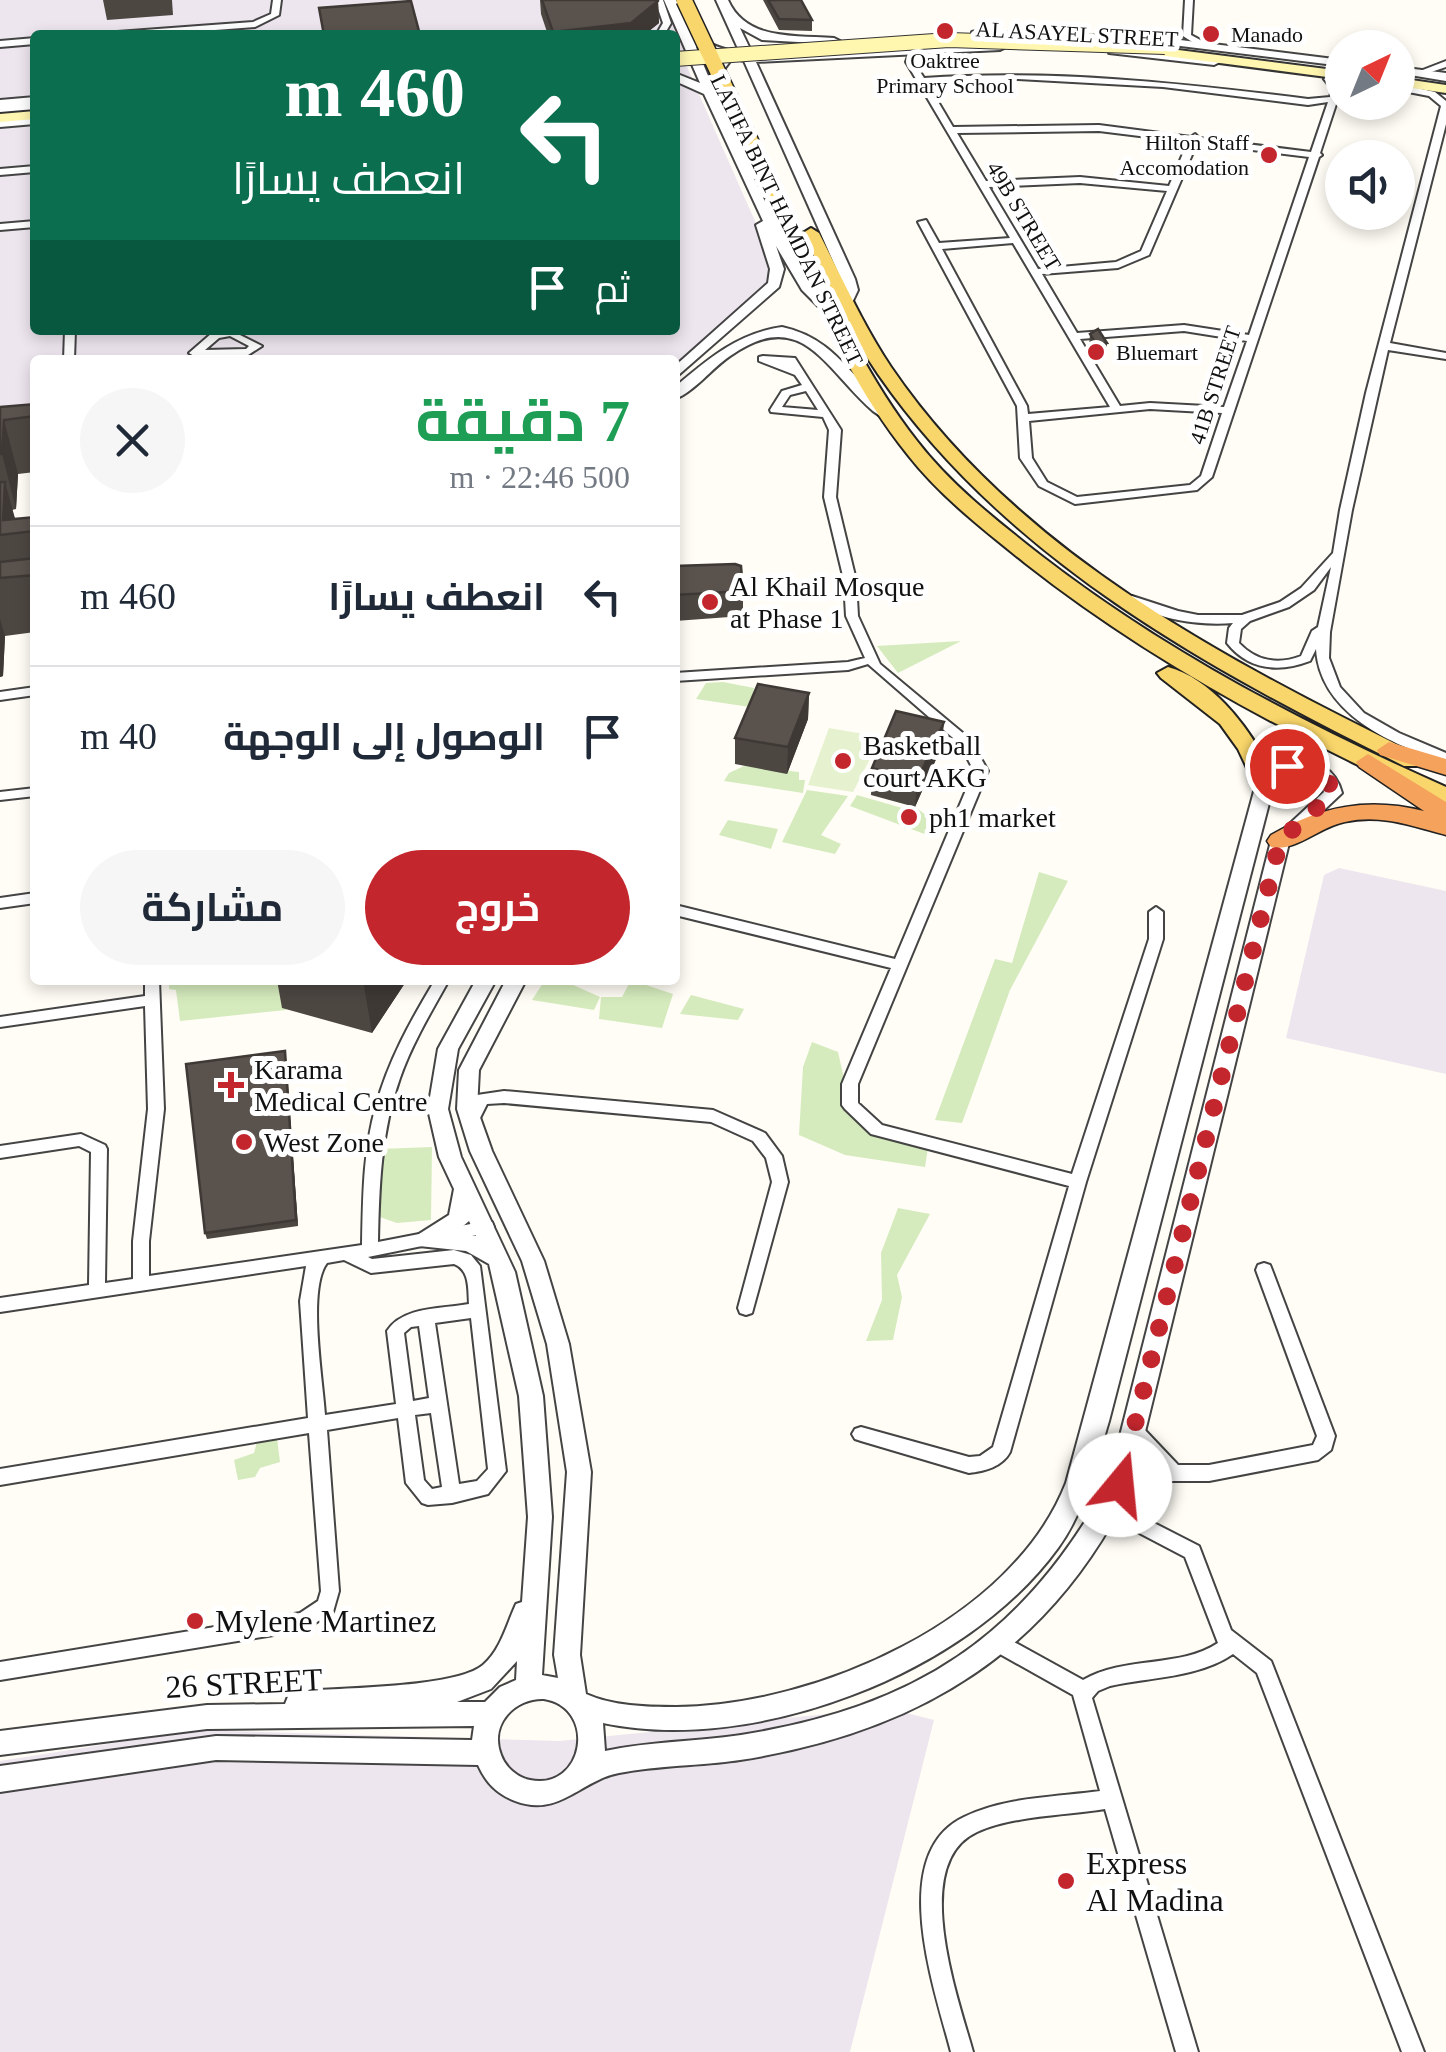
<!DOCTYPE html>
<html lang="ar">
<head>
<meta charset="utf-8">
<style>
	:root { --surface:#fff; --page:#f6f6f7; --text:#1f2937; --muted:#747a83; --line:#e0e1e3; --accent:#c4262e }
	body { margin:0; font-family:"Times New Roman",Cairo,serif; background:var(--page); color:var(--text); direction:rtl; height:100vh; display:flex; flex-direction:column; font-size:38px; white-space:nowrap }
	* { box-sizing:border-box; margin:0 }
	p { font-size:32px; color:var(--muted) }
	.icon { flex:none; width:55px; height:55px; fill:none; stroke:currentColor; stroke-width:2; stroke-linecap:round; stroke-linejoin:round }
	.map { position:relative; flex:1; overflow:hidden; direction:ltr }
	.details { position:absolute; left:30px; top:355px; width:650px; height:630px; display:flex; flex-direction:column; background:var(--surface); border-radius:10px; box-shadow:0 5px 15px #0003; direction:rtl }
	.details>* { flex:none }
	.top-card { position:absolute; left:30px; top:30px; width:650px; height:305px; border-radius:10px; box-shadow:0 5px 15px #0003; direction:rtl; background:#0b6e4f; color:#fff; overflow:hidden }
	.needle { width:65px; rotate:43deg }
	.controls { position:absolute; left:1325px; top:30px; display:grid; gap:20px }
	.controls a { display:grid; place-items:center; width:90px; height:90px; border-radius:50%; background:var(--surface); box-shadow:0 5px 15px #0003; font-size:50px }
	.pin { position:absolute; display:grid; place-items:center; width:85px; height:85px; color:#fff; margin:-42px; border:5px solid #fff; border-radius:50%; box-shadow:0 2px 10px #0007 }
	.me { position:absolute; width:110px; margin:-55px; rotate:17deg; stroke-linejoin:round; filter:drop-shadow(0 0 8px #0008) }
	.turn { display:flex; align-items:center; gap:35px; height:210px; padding:0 50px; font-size:45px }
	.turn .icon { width:130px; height:130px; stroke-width:2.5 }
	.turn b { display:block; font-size:70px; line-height:85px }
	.then { display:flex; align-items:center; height:95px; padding:0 50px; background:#0003; gap:20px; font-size:38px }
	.round { display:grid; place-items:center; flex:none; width:105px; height:105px; border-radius:52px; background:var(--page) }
	.summary { display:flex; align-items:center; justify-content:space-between; height:170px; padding:0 50px }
	h1 { font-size:60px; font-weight:700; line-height:75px; color:#1e9e55 }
	.action { display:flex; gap:20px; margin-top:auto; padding:20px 50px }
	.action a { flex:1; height:115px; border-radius:60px; background:var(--accent); color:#fff; font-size:40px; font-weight:700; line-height:115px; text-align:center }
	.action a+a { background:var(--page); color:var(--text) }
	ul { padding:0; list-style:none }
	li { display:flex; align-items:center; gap:30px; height:140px; padding:0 50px; border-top:2px solid var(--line) }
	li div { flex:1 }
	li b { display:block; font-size:38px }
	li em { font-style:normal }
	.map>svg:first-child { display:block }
	.industrial { fill:#eee6ef; fill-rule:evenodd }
	.green { fill:#d5ebbd }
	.pitch { fill:#e6f2cf }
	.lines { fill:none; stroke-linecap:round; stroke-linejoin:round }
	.minor-casing { stroke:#444; stroke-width:4 }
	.tertiary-casing { stroke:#444; stroke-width:4 }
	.secondary-casing { stroke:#333; stroke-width:4 }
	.primary-casing { stroke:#222; stroke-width:4 }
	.motorway-casing { stroke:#222; stroke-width:3 }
	.minor { fill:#fff; fill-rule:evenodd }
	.tertiary { fill:#fff; fill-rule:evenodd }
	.secondary { fill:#fff6b0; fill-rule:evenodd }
	.primary { fill:#f9d66b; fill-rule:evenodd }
	.motorway { fill:#f5a25d; fill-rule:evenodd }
	.secondary-bridge-casing { stroke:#333; stroke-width:16; stroke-linecap:butt }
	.primary-bridge-casing { stroke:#222; stroke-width:18; stroke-linecap:butt }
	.secondary-bridge { stroke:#fff6b0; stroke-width:14 }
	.primary-bridge { stroke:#f9d66b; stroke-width:15 }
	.wall { fill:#4d4742 }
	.shaded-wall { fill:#3f3936 }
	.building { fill:#5a524d; stroke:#3f3936; stroke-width:2.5 }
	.route { stroke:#c4262e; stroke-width:18; stroke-dasharray:0 32.4 }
	.poi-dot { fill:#c4262e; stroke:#fff; stroke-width:4 }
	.labels { text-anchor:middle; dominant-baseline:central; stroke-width:10; stroke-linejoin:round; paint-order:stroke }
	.far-street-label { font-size:22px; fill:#111; stroke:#fff }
	.far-poi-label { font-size:22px; fill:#111; stroke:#fff; text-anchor:start }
	.poi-label { font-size:28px; fill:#111; stroke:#fff; text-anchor:start }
	.near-poi-label { font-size:32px; fill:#111; stroke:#fff; text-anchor:start }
	.near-street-label { font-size:32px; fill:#111; stroke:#fff }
</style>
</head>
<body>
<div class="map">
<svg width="1446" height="2052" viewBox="0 0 1446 2052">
	<rect width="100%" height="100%" fill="#fffdf5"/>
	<!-- industrial -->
	<path class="industrial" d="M0,0H690L715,57L684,60L781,280L675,369V360H35V420L0,423ZM35,35H675V330H35Z
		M1339,868L1446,891V1074L1286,1038L1324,875Z
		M887,1708L934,1720L850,2052H0V1761L196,1730L559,1741Z"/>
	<!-- green -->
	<path class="green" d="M961,641L898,673L877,646Z
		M723,682L754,688L750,707L696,699L706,683Z
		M744,766L799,772V780H805L803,793L724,781L729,773Z
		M807,790L848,796L821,835L841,844L835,854L782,842Z
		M857,795L909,810L915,807L937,823L927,835L850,806Z
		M728,820L778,829L771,849L719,835Z
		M1039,872L1068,881L1010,990L962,1123L935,1120L995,959L1012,963Z
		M169,980H304L286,1010L180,1021L176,990L169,989Z
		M545,980H562L600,997L594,1010L532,1000Z
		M631,980L673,994L662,1028L599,1019L601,997H622Z
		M691,995L744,1009L738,1020L680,1014Z
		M812,1042L838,1052C856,1132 856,1119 928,1148L925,1167L845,1155L799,1135L803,1067Z
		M432,1147L431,1220L397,1223L377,1216L379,1149Z
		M898,1208L930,1214L897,1275L902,1297L893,1340L866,1341L882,1300L881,1253Z
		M277,1438L280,1462L260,1468L255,1477L238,1480L234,1460L254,1453L257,1441Z"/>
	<!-- pitch -->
	<path class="pitch" d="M829,728L881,737L853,792L808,785Z"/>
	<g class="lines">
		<!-- minor casing -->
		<g class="minor-casing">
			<path id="minor" d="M273,0H281L279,15L255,27L149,35H113L117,32L253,22L271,14Z
				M655,0H663L671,23L664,35H656L663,23Z
				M1185,0H1193L1191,35L1206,43V47H1200L1183,36Z
				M35,38V44L0,47V41Z
				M923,46L927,49L917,55L914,62L924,78C1053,69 1180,83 1308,99L1330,97L1332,89L1324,79L1328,76L1341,89L1320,153L1322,155L1319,157L1212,477L1197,490L1075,504L1039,486L1020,458L1017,406L918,222L926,220L939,243L1010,238L906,62L910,51ZM1018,79L1163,87L1308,105L1328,102L1311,152L1199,138L1195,134L1191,137L1099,125L953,127L927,83ZM1099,131L1188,142L1169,186L1080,177L986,181L957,133ZM1197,143L1309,157L1249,335L1184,325L1077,333L1042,274L1118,268L1149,255ZM1080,183L1167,191L1141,251L1116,262L1038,269L989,187ZM1013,243L1110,407L1028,414L1027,406L942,249ZM1184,331L1247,341L1224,407L1150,403L1120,406L1080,339ZM1150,409L1222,413L1201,476L1190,485L1077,497L1047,482L1032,458L1029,421Z
				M1446,61V67L1419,76L1415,73Z
				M1398,84L1435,92L1446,101V124L1390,343L1446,353V359L1388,350L1352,510L1330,632L1329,658L1340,687L1364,713L1399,733L1446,753V762C1392,745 1320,714 1316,649L1310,661C1279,673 1248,670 1227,643L1229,628L1233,623C1199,626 1154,619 1126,600L1132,596L1178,611L1198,615H1242L1280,602L1301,588L1333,553L1340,510L1366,393L1441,106L1429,96L1398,90ZM1331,567L1318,627L1312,631L1301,656C1278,665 1256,661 1239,643L1241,629L1250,621L1289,607L1314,590Z
				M35,97V103L0,106V100Z
				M35,166V172L0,175V169Z
				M35,221V227L0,230V224Z
				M65,330H75L74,360H64Z
				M230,330L262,346L248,355L194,356L189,353L212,333ZM230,336L249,346L246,349L205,350L219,338Z
				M763,356L795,358L841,430L836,497L856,580L858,616L880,664L970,739L988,771L858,1084V1103L882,1125L1072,1174L1149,939V912L1156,907L1163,912V939L1086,1182L1010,1452C1002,1467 985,1471 969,1473L861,1441L855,1439L852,1434L855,1429L861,1427L969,1457L980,1456L993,1447L1069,1186L871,1134L845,1109L842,1105V1084L891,968L675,915V905L895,959L974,771L960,744L868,664L848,670L675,681V673L848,662L865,658L846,616L844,580L824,497L829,430L823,417L771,412L770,410L782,391L802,385L795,375L759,361V357ZM806,391L818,410L782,407L790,395Z
				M35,687V695L0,700V692Z
				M35,788V796L0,800V792Z
				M35,893V903L0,908V898Z
				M145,980H159L164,1109L149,1241V1276L362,1245C363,1198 363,1151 376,1106C388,1061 411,1020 435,980H449C431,1012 412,1044 400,1078C381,1131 379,1187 378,1242L486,1221L492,1222L494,1227L492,1232L486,1233L368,1257L372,1259L454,1250L471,1255L480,1266L506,1471L488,1494L452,1503L428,1505L422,1503L406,1483L398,1418L327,1430L339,1591L333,1612L304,1630L0,1680V1662L300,1613L318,1601L321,1591L309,1433L0,1485V1469L308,1418L300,1301L306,1266L0,1312V1298L89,1285L91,1152L79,1146L0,1158V1146L81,1134L105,1145L107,1149L105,1283L133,1279V1241L148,1109L145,1006L0,1027V1017L145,996ZM344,1260L371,1273L454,1264C470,1270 468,1289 469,1304C442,1309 403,1306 387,1331L396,1404L325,1415C323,1381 307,1289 327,1263ZM471,1318L488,1469L477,1481L459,1484L435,1323ZM419,1326L429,1398L413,1401L404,1333L411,1327ZM431,1413L442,1487L432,1489L424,1480L415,1415Z
				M504,1091L713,1110L765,1133L782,1156L788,1182L752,1313L746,1315L740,1313L738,1308L772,1182L766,1158L753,1141L711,1122L504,1103L487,1104L477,1124H465L463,1120L477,1095Z
				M1264,1263L1270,1265L1272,1270L1335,1436L1331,1450L1318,1460L1209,1481H1123L1117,1478L1114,1473L1117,1468L1123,1465H1155L1127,1432L1130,1427L1136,1425L1142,1427L1178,1465H1209L1313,1445L1317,1436L1256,1270L1258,1265Z
				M1109,1500L1199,1546L1231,1630L1271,1661L1424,2052H1402L1257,1673L1233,1654C1198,1678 1150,1677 1110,1686L1098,1691L1092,1698L1198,2052H1176L1105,1809C1068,1815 1011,1816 977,1832C909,1863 958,1998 973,2052H951C935,1990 886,1854 964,1817C1005,1797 1056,1797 1100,1791L1073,1695L991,1649L988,1643L991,1637L998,1634L1005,1637L1083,1680C1124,1656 1181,1668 1218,1643L1185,1557L1103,1514L1100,1508L1103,1502Z"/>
		</g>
		<!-- tertiary casing -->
		<g class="tertiary-casing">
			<path id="tertiary" d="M664,0H676C691,37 702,44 740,53L716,0H728C746,41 795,35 834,38L840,41L834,44L762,40L740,28L753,55L1000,44L1006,47L1000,50L756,62L855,279L858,290L851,305L846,306L839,302L844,290L841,279L744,61L696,47L709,78L721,58L731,60L722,72L717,95C748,167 779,243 830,303L818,306L802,290L776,246L784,269L779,287L675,378V366L768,283L770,269L756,225L763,221L704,94L675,81V73L700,83Z
				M976,31L1164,38L1342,60V66L1164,44L972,36V32Z
				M1113,48L1214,59L1220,62L1214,65L1109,53V49Z
				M1398,67L1446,73V81L1398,73Z
				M35,101V109L0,112V104Z
				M35,116V124L0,127V119Z
				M782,327C837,339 851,380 893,412V418H883L873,411C824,368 802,305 730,356C711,369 695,391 675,399V387C708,359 738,333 782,327Z
				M1291,760C1316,760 1335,767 1342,793L1289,843L1132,1485C1052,1652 919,1732 740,1760C700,1766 659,1765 619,1773C581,1780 559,1818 515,1801C497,1794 486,1783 478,1765L216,1760L0,1792V1766L216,1736L472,1740L474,1726L207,1729L0,1755V1731L207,1705L285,1704L289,1694L298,1691C338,1688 456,1688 483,1665C501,1649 506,1626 516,1604L522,1602L528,1517L519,1396L489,1264L466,1251L419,1246L416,1240L419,1234L449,1215L454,1189L439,1157L428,1109L438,1049L476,980H496L458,1049L448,1109L461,1157L515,1272L543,1396L552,1517L542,1675L558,1678L554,1655L567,1472L547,1344L522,1261L470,1151L457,1109L459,1070L506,980H526L479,1070L477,1109L492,1151L544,1261L569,1344L591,1472L580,1655L586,1694C613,1706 646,1707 676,1707C816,1706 1012,1621 1066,1483L1256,784L1264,771ZM1291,771C1307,771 1319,775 1324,792L1271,841L1108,1483C1022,1638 916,1707 741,1735C695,1742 650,1741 605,1751L603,1723C754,1755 967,1674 1058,1548C1085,1511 1096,1464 1109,1421L1274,784ZM469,1221L476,1236L455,1233ZM517,1661L516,1680L500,1687L485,1702H457L491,1689ZM544,1699C598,1708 584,1791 530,1780C518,1778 505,1767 501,1755C489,1724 515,1698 544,1699Z"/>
		</g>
		<!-- secondary casing -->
		<g class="secondary-casing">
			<path id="secondary" d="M1163,48L1342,71V79L1158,55V49Z
				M1398,78L1446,85V93L1398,86Z
				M35,111V119L0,122V114Z"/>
		</g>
		<!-- primary casing -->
		<g class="primary-casing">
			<path id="primary" d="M776,190L784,195C823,280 859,367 917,441C951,485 996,520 1039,554C1164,651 1302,723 1446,787V803C1410,794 1375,773 1342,757C1230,703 1123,640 1025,563C984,530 941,497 908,455C846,378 809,285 768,195Z
				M811,228L819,233C842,278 863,325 891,367C1018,553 1224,659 1420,756L1423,761L1420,766H1404C1207,668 1007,560 878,374C848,330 826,281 803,233Z
				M1168,667C1217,680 1259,740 1276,784L1273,789H1257L1238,749L1220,724L1161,678L1157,673Z"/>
		</g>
		<!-- motorway casing -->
		<g class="motorway-casing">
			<path id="motorway" d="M1389,742L1446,759V775L1380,755L1377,750Z
				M1368,754L1446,802V835C1411,826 1381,814 1345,822C1321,826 1294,853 1271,847L1267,841L1271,835C1321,806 1368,797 1424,811L1359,767L1356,762Z"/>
		</g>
		<!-- minor -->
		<use href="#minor" class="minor"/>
		<!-- tertiary -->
		<use href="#tertiary" class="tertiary"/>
		<!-- secondary -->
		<use href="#secondary" class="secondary"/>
		<!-- primary -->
		<use href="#primary" class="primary"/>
		<!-- motorway -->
		<use href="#motorway" class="motorway"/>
		<!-- secondary-bridge casing -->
		<g class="secondary-bridge-casing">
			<path id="secondary-bridge" d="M675,59L949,40L1165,47"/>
		</g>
		<!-- primary-bridge casing -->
		<g class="primary-bridge-casing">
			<path id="primary-bridge" d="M684,0L776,195"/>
		</g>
		<!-- secondary-bridge -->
		<use href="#secondary-bridge" class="secondary-bridge"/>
		<!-- primary-bridge -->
		<use href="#primary-bridge" class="primary-bridge"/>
	</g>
	<!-- wall -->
	<path class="wall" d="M103,0H172L173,15L107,20Z
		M540,0H658L659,23L644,35H548L541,14Z
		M763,0H801L812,20V31L779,30Z
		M1090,334L1107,343L1105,355L1095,356L1089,347Z
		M35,404V472L18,474L16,509L12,510L15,519L35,517V632L5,636L3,676L0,677V407Z
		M675,566L743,591V616L675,621Z
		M809,693L808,719L787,774L735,764V738Z
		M944,722L941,748L915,807L871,795L872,768Z
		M277,980H407L372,1033L282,1008Z
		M285,1051L298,1226L207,1239L205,1233Z"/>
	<!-- shaded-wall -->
	<path class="shaded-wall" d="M658,1L659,23L644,35H553V32Z
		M1107,343L1105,355L1095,356L1096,344Z
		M4,420L18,474L16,509L2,454Z
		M5,482L19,533L3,520Z
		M0,619L5,636L3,676L0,677Z
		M809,693L808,719L787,774L788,747Z
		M944,722L941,748L915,807L917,781Z
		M363,980H407L372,1033Z
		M285,1051L286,1058L298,1226L296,1220Z"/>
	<!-- building -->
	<path class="building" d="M542,0H658V1L631,23L553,32Z
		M768,0H801L812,20L779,19Z
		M411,1L420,35H324L319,8Z
		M1098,329L1107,343L1096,344L1090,334Z
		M35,404V416L4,420L2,454H0V407Z
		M0,482H5L3,520L35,517V531L0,535Z
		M35,558V575L0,578V562Z
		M735,564L741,566L743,591L675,595V566Z
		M758,684L809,693L788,747L735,738Z
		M896,711L944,722L917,781L872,768Z
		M285,1051L296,1220L205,1233L186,1064Z"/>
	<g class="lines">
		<!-- route -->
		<path class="route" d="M1120,1485L1280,841L1333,793L1326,776L1301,766H1287"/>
	</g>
	<!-- markers -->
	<g class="poi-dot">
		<circle cx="945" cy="31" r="10"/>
		<circle cx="1211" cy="34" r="10"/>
		<circle cx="1269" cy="155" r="10"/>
		<circle cx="1096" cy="352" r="10"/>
		<circle cx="710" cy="602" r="10"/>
		<circle cx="843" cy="761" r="10"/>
		<circle cx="909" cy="817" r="10"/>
		<path d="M226 1070h10v10h10v10h-10v10h-10v-10h-10v-10h10z"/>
		<circle cx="244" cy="1142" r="10"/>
		<circle cx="195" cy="1621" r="10"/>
		<circle cx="1066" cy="1881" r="10"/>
	</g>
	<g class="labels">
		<!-- far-street labels -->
		<g class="far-street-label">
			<text transform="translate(1077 34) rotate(3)">AL ASAYEL STREET</text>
			<text transform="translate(1024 216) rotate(59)">49B STREET</text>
			<text transform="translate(787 220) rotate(64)">LATIFA BINT HAMDAN STREET</text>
			<text transform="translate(1215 385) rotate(-72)">41B STREET</text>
		</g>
		<!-- far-poi labels -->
		<g class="far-poi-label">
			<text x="1231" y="34">Manado</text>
			<text x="945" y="60" text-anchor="middle">Oaktree<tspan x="945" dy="25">Primary School</tspan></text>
			<text x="1249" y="142" text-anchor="end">Hilton Staff<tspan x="1249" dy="25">Accomodation</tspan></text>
			<text x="1116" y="352">Bluemart</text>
		</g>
		<!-- poi labels -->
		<g class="poi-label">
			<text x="730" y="586">Al Khail Mosque<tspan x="730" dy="32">at Phase 1</tspan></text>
			<text x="863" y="745">Basketball<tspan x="863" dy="32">court AKG</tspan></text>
			<text x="929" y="817">ph1 market</text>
			<text x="254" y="1069">Karama<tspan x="254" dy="32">Medical Centre</tspan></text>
			<text x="264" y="1142">West Zone</text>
		</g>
		<!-- near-poi labels -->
		<g class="near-poi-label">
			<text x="215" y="1621">Mylene Martinez</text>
			<text x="1086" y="1863">Express<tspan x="1086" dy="37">Al Madina</tspan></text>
		</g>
		<!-- near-street labels -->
		<g class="near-street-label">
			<text transform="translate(244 1683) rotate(-3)">26 STREET</text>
		</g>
	</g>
</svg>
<div class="controls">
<a><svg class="needle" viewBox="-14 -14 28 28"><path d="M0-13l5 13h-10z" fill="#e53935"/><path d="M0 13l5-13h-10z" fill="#747a83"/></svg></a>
<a><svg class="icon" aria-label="sound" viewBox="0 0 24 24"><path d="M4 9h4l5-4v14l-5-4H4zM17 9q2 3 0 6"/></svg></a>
</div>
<div class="pin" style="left:1287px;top:766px;background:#d93025"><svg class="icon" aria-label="arrive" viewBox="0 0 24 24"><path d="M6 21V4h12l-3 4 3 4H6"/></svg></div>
<svg class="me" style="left:1120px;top:1485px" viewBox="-20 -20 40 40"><circle r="19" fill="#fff"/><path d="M0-13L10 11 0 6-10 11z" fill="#c4262e"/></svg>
<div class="top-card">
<div class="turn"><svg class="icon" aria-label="left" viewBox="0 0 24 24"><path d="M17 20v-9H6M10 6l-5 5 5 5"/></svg><div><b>460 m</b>انعطف يسارًا</div></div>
<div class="then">ثم<svg class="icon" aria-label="arrive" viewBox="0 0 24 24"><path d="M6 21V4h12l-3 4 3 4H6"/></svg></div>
</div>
<section class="details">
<div class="summary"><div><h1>7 دقيقة</h1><p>500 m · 22:46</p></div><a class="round"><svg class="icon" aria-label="close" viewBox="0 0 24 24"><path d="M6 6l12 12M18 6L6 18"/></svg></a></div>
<ul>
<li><svg class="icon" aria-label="left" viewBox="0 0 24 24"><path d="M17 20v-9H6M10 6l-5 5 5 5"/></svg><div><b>انعطف يسارًا</b></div><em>460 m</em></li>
<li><svg class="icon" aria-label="arrive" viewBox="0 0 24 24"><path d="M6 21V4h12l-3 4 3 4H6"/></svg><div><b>الوصول إلى الوجهة</b></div><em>40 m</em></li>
</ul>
<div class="action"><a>خروج</a><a>مشاركة</a></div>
</section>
</div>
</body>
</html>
